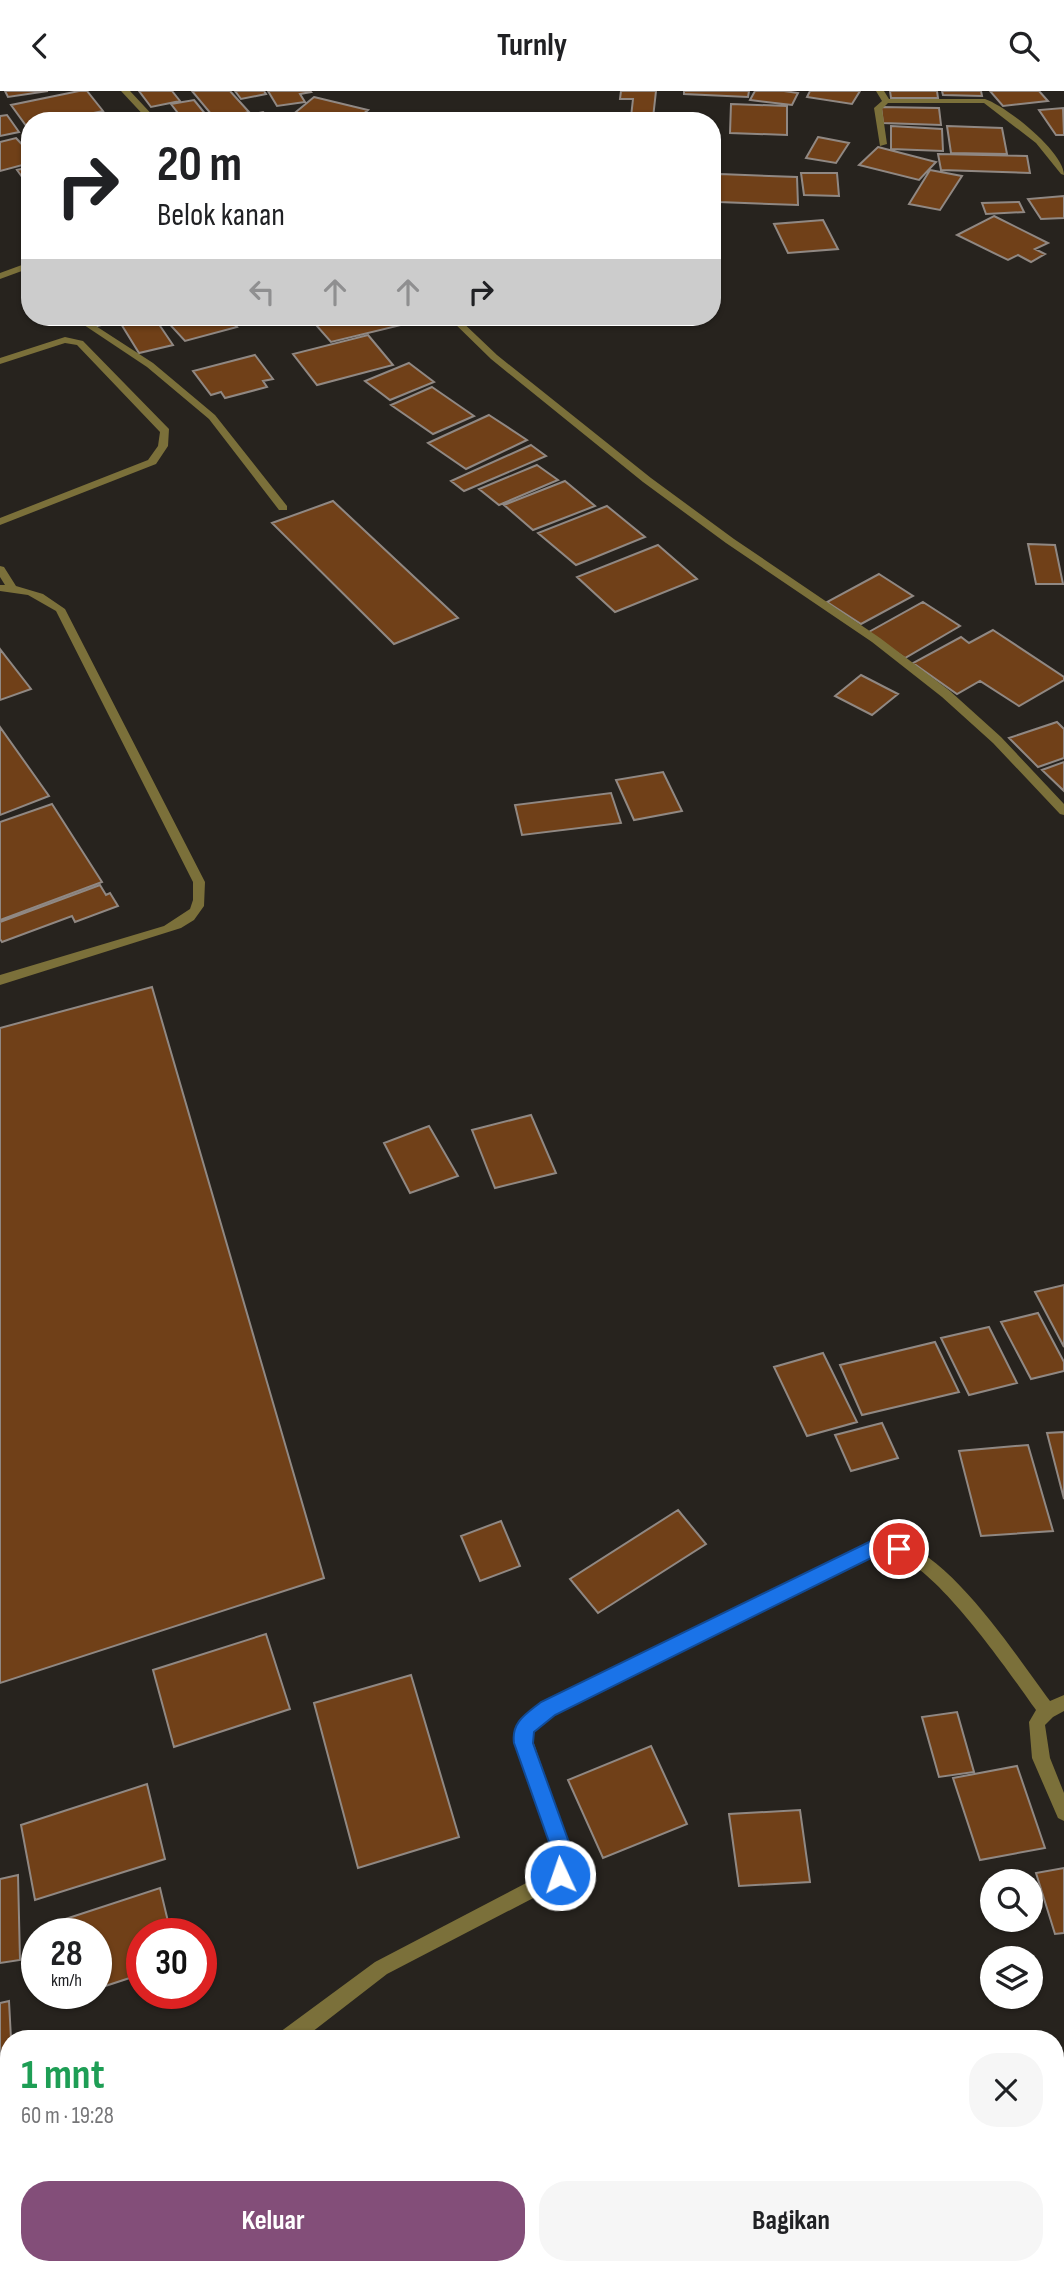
<!DOCTYPE html>
<html lang="id">
<head>
<meta charset="utf-8">
<style>
	:root { --surface:#fff; --page:#f6f6f6; --text:#202124; --muted:#757577; --accent:#834e79 }
	body { margin:0; font-family:"Sofia Sans Condensed",sans-serif; background:var(--page); color:var(--text); height:100vh; display:flex; flex-direction:column; font-size:26px; white-space:nowrap }
	* { box-sizing:border-box; margin:0 }
	p { font-size:23px; color:var(--muted) }
	.icon { flex:none; width:38px; height:38px; fill:none; stroke:currentColor; stroke-width:2; stroke-linecap:round; stroke-linejoin:round }
	.map { position:relative; flex:1; overflow:hidden }
	.drawer { position:absolute; left:0px; top:1939px; width:1064px; height:245px; display:flex; flex-direction:column; background:var(--surface); border-radius:28px 28px 0 0; box-shadow:0 2px 5px #0004 }
	.drawer>* { flex:none }
	.top-card { position:absolute; left:21px; top:21px; width:700px; height:214px; border-radius:28px; box-shadow:0 2px 5px #0004; background:#fff; color:var(--text); overflow:hidden }
	.fabs { position:absolute; left:980px; top:1778px; display:grid; gap:14px }
	.fabs a { display:grid; place-items:center; width:63px; height:63px; border-radius:50%; background:var(--surface); box-shadow:0 2px 5px #0004; font-size:35px }
	.speed { position:absolute; left:21px; top:1827px; display:flex; gap:14px; font-size:35px; font-weight:700; text-align:center }
	.speed>* { display:grid; place-content:center; width:91px; height:91px; border-radius:50%; background:var(--surface); box-shadow:0 2px 5px #0004; line-height:1 }
	.speed small { font-size:18px; font-weight:400 }
	.speed .limit { border:10px solid #d22; background:#fff; color:#111 }
	.pin { position:absolute; display:grid; place-items:center; width:60px; height:60px; color:#fff; margin:-30px; border:4px solid #fff; border-radius:50%; box-shadow:0 2px 7px #0007 }
	.me { position:absolute; width:77px; margin:-38px; rotate:357deg; stroke-linejoin:round; filter:drop-shadow(0 0 5px #0008) }
	.turn { display:flex; align-items:center; gap:24px; height:147px; padding:0 21px; font-size:32px }
	.turn .icon { width:91px; height:91px; stroke-width:2.5 }
	.turn b { display:block; font-size:49px; line-height:60px }
	.lanes { display:flex; align-items:center; height:66px; padding:0 21px; background:#0003; justify-content:center; gap:35px; direction:ltr }
	.lanes .off { opacity:.35 }
	.round { display:grid; place-items:center; flex:none; width:74px; height:74px; border-radius:28px; background:var(--page) }
	.summary { display:flex; align-items:center; justify-content:space-between; height:119px; padding:0 21px }
	h1 { font-size:42px; font-weight:700; line-height:52px; color:#1e9e55 }
	.primary-button { display:flex; gap:14px; margin-top:auto; padding:14px 21px }
	.primary-button a { flex:1; height:80px; border-radius:28px; background:var(--accent); color:#fff; font-size:28px; font-weight:700; line-height:80px; text-align:center }
	.primary-button a+a { background:var(--page); color:var(--text) }
	header { display:flex; justify-content:space-between; align-items:center; height:91px; padding:0 21px; background:var(--surface); font-size:32px; font-weight:700 }
	.map>svg:first-child { display:block }
	.building { fill:#704018; stroke:#908883; stroke-width:2 }
	.lines { fill:none; stroke-linecap:round; stroke-linejoin:round }
	.service { fill:#7b703a; fill-rule:evenodd }
	.minor { fill:#7b703a; fill-rule:evenodd }
	.route { fill:#1a73e8; stroke:#114b97; stroke-width:2 }
</style>
</head>
<body>
<header><svg class="icon" aria-label="back" viewBox="0 0 24 24"><path d="M15 5l-7 7 7 7"/></svg>Turnly<svg class="icon" aria-label="search" viewBox="0 0 24 24"><circle cx="10" cy="10" r="6"/><path d="M15 15l6 6"/></svg></header>
<div class="map">
<svg width="1064" height="2184" viewBox="0 0 1064 2184">
	<rect width="100%" height="100%" fill="#27231e"/>
	<!-- building -->
	<path class="building" d="M5,0H48L8,6Z
		M79,0H87L103,20L56,30H30V35L27,36L11,14Z
		M139,0H172L180,10L151,16Z
		M192,0H230L249,21L216,29Z
		M235,0H264L266,3L241,8Z
		M268,0H310L311,1L300,3L305,11L277,15Z
		M621,0H656L653,27L631,26L633,8H620Z
		M684,0H749L748,6L684,3Z
		M755,0H784L798,2L792,14L750,9Z
		M810,0H860L852,13L807,6Z
		M890,0H937L938,7H891Z
		M942,0H981L982,5L943,4Z
		M990,0H1039L1048,10L1003,15Z
		M314,6L368,19L355,30H285Z
		M194,9L211,30H184L171,13Z
		M731,13L787,15V44L730,42Z
		M881,16L939,17L941,34L883,32Z
		M1063,17L1064,44H1056L1039,19Z
		M263,21L272,30H225Z
		M118,22L123,30H78Z
		M7,24L19,41L0,45V25Z
		M891,35L942,38L943,60L891,58Z
		M947,35L1002,37L1007,63L951,62Z
		M818,46L849,52L836,72L806,67Z
		M16,47L30,62V72L0,80V51Z
		M878,56L936,71L919,89L859,74Z
		M938,63L1027,65L1030,82L941,79Z
		M30,76V97L17,79Z
		M930,79L962,85L940,119L909,113Z
		M801,82H837L839,105L804,104Z
		M720,83L797,86L798,114L719,111Z
		M1064,105V127L1041,128L1028,108Z
		M1019,111L1024,121L986,123L982,112Z
		M994,125L1048,152L1035,158L1045,163L1031,171L1018,164L1008,169L957,144Z
		M823,129L838,158L788,162L774,133Z
		M91,226H110L113,231L97,235Z
		M129,226H154L173,254L139,262L118,228Z
		M163,226H227L237,236L185,250Z
		M309,226H393L401,234L331,251Z
		M368,244L393,274L317,294L293,263Z
		M255,264L273,288L263,290L267,296L225,307L221,301L211,304L193,280Z
		M409,272L434,291L390,309L365,290Z
		M432,296L474,325L433,343L391,314Z
		M489,324L527,349L466,378L428,352Z
		M531,354L546,365L464,400L451,390Z
		M537,374L558,389L499,414L479,398Z
		M565,390L595,415L533,439L504,414Z
		M333,410L458,527L394,553L272,432Z
		M607,415L645,446L576,474L538,442Z
		M1028,453L1055,454L1063,493H1036Z
		M658,454L697,488L615,521L577,486Z
		M879,483L913,505L861,533L827,511Z
		M923,511L960,535L905,567L867,542Z
		M993,539L1064,586V589L1019,615L980,590L957,603L913,572L961,546L969,552Z
		M0,558L31,598L0,609Z
		M861,584L898,603L872,624L835,605Z
		M1057,631L1064,638V667L1038,676L1009,647Z
		M0,636L49,705L0,724Z
		M1064,671V700L1042,679Z
		M663,681L682,720L634,729L616,689Z
		M611,702L621,732L522,744L515,714Z
		M52,713L102,791L0,829V731Z
		M100,794L106,804L110,802L118,815L75,831L72,825L2,851L0,848V831Z
		M152,896L324,1487L0,1592V937Z
		M531,1024L556,1082L495,1097L472,1039Z
		M429,1035L458,1085L410,1102L384,1052Z
		M1064,1194V1256L1035,1201Z
		M1038,1222L1064,1271V1280L1031,1288L1001,1231Z
		M989,1236L1017,1292L969,1304L941,1247Z
		M935,1251L959,1301L862,1324L840,1274Z
		M823,1262L857,1331L807,1345L774,1276Z
		M882,1332L898,1367L851,1380L835,1344Z
		M1064,1341V1408L1047,1342Z
		M1028,1354L1053,1440L981,1445L959,1360Z
		M678,1419L706,1453L598,1522L570,1488Z
		M501,1430L520,1475L480,1490L461,1445Z
		M266,1543L290,1618L174,1656L153,1579Z
		M411,1584L459,1746L358,1777L314,1612Z
		M957,1621L974,1681L939,1686L922,1626Z
		M651,1655L687,1733L603,1767L568,1689Z
		M1017,1675L1045,1757L980,1769L953,1687Z
		M147,1693L165,1768L35,1809L21,1734Z
		M800,1719L810,1791L739,1795L729,1723Z
		M1064,1777V1842L1055,1843L1036,1782Z
		M18,1784L20,1869L0,1872V1788Z
		M160,1797L171,1843H142V1883L96,1898V1843H45L44,1835Z
		M57,1902H84L59,1911Z
		M9,1910L11,1948H9V1996L0,1998V1912Z
		M130,2175H219L220,2184H130Z
		M380,2175H436L435,2184H379Z"/>
	<g class="lines">
		<!-- service -->
		<path class="service" d="M65,246L83,250L169,338L168,355L156,373L0,434V427L148,369L158,355L160,341L77,254L65,252L0,273V267Z
			M0,475L4,476L16,495L43,503L65,518L205,791L204,815L194,829L181,837L0,894V884L164,835L190,818L193,809V791L56,520L28,504L0,500V494H5L0,486Z"/>
		<!-- minor -->
		<path class="minor" d="M121,0H130L158,30H149Z
			M876,0H884L889,8H985C1006,15 1064,61 1064,84L1061,83L1036,52L984,12H888L882,18L887,53L880,55L874,17L882,10Z
			M30,171V177L0,188V182Z
			M72,226H82L153,272L215,324L287,415V419H279L209,328L147,276Z
			M448,226H457L497,264L651,387L734,448L880,547L950,600L1001,646L1064,713V724L1060,723L993,652L942,606L872,551L726,452L643,391L491,268Z
			M871,1451C880,1450 889,1449 898,1451C952,1465 1017,1566 1050,1610L1064,1604V1620L1053,1626L1045,1634L1050,1667L1064,1702V1730L1058,1727L1032,1667L1029,1631L1036,1619C1011,1584 935,1473 894,1465C887,1463 879,1465 872,1465L554,1624L531,1644L574,1768L566,1790L387,1883L303,1948H278L280,1941L375,1871L553,1778L556,1768L514,1641L516,1635L542,1612Z
			M228,2175H248L249,2184H229Z"/>
	</g>
	<!-- route -->
	<path class="route" d="M871,1450L905,1452L908,1458L905,1464L873,1466L555,1624L534,1641L533,1652L575,1768L567,1791L560,1794L553,1791L550,1784L555,1768L514,1652C511,1631 526,1623 541,1611Z"/>
</svg>
<div class="fabs">
<a><svg class="icon" aria-label="search" viewBox="0 0 24 24"><circle cx="10" cy="10" r="6"/><path d="M15 15l6 6"/></svg></a>
<a><svg class="icon" aria-label="layers" viewBox="0 0 24 24"><path d="M12 4l9 5-9 5-9-5zM3 14l9 5 9-5"/></svg></a>
</div>
<div class="speed"><div>28<small>km/h</small></div><div class="limit">30</div></div>
<div class="pin" style="left:899px;top:1458px;background:#d93025"><svg class="icon" aria-label="arrive" viewBox="0 0 24 24"><path d="M6 21V4h12l-3 4 3 4H6"/></svg></div>
<svg class="me" style="left:560px;top:1784px" viewBox="-20 -20 40 40"><circle r="17" fill="#1a73e8" stroke="#fff" stroke-width="3"/><path d="M0-11L8 9 0 5-8 9z" fill="#fff"/></svg>
<div class="top-card">
<div class="turn"><svg class="icon" aria-label="right" viewBox="0 0 24 24"><path d="M7 20v-9h11M14 6l5 5-5 5"/></svg><div><b>20 m</b>Belok kanan</div></div>
<div class="lanes"><svg class="icon off" aria-label="left" viewBox="0 0 24 24"><path d="M17 20v-9H6M10 6l-5 5 5 5"/></svg><svg class="icon off" aria-label="ahead" viewBox="0 0 24 24"><path d="M12 20V5M6 11l6-6 6 6"/></svg><svg class="icon off" aria-label="ahead" viewBox="0 0 24 24"><path d="M12 20V5M6 11l6-6 6 6"/></svg><svg class="icon" aria-label="right" viewBox="0 0 24 24"><path d="M7 20v-9h11M14 6l5 5-5 5"/></svg></div>
</div>
<section class="drawer">
<div class="summary"><div><h1>1 mnt</h1><p>60 m · 19:28</p></div><a class="round"><svg class="icon" aria-label="close" viewBox="0 0 24 24"><path d="M6 6l12 12M18 6L6 18"/></svg></a></div>
<div class="primary-button"><a>Keluar</a><a>Bagikan</a></div>
</section>
</div>
</body>
</html>
